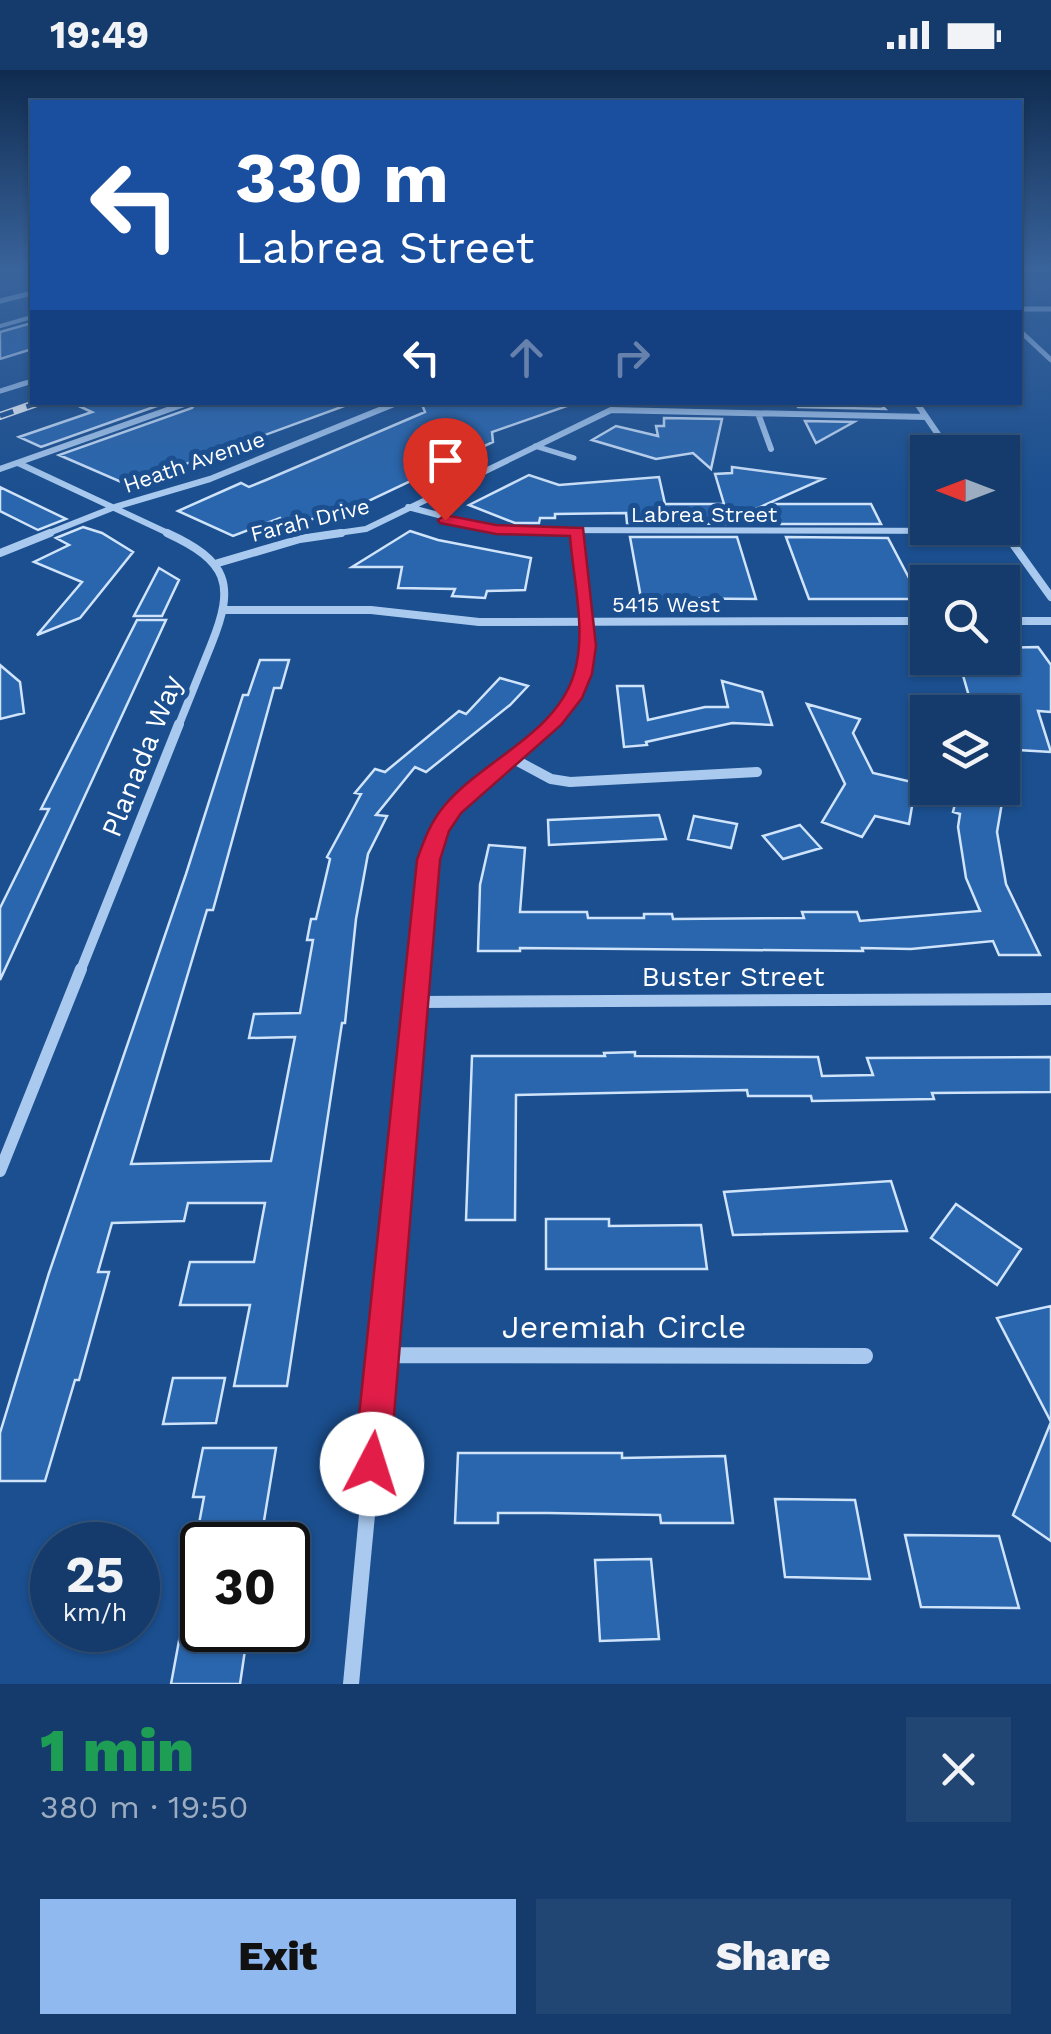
<!DOCTYPE html>
<html lang="en">
<head>
<meta charset="utf-8">
<style>
	:root { --surface:#143b6b; --page:#214673; --text:#f1f3f6; --muted:#9dadc1; --line:#33557e; --accent:#90b9f0 }
	body { margin:0; font-family:"Work Sans",sans-serif; background:var(--page); color:var(--text); height:100vh; display:flex; flex-direction:column; font-size:38px; white-space:nowrap }
	* { box-sizing:border-box; margin:0 }
	p { font-size:32px; color:var(--muted) }
	.icon { flex:none; width:55px; height:55px; fill:none; stroke:currentColor; stroke-width:2; stroke-linecap:round; stroke-linejoin:round }
	.map { position:relative; height:1614px; overflow:hidden }
	.panel { display:flex; flex-direction:column; background:var(--surface); flex:1 }
	.panel>* { flex:none }
	.top-card { position:absolute; left:30px; top:30px; width:992px; height:305px; border-radius:0px; box-shadow:0 2px 8px #0004,0 0 0 2px var(--line); background:#1a4fa0; color:#fff; overflow:hidden }
	.needle { width:65px; rotate:270deg }
	.buttons { position:absolute; left:910px; top:365px; display:grid; gap:20px }
	.buttons a { display:grid; place-items:center; width:110px; height:110px; border-radius:0px; background:var(--surface); box-shadow:0 2px 8px #0004,0 0 0 2px var(--line); font-size:50px }
	.speed { position:absolute; left:30px; top:1452px; display:flex; gap:20px; font-size:50px; font-weight:700; text-align:center }
	.speed>* { display:grid; place-content:center; width:130px; height:130px; border-radius:50%; background:var(--surface); box-shadow:0 2px 8px #0004,0 0 0 2px var(--line); line-height:1 }
	.speed small { font-size:25px; font-weight:400 }
	.speed .limit { border:5px solid #111; border-radius:15px; background:#fff; color:#111 }
	.pin { position:absolute; display:grid; place-items:center; width:85px; height:85px; color:#fff; margin:-102px -42px; border-radius:50% 50% 50% 0; rotate:-45deg; box-shadow:0 0 10px #0007 }
	.pin .icon { rotate:45deg }
	.me { position:absolute; width:110px; margin:-55px; rotate:5deg; stroke-linejoin:round; filter:drop-shadow(0 0 8px #0008) }
	.turn { display:flex; align-items:center; gap:35px; height:210px; padding:0 40px; font-size:45px }
	.turn .icon { width:130px; height:130px; stroke-width:2.5 }
	.turn b { display:block; font-size:70px; line-height:85px }
	.lanes { display:flex; align-items:center; height:95px; padding:0 40px; background:#0003; justify-content:center; gap:50px; direction:ltr }
	.lanes .off { opacity:.35 }
	.round { display:grid; place-items:center; flex:none; width:105px; height:105px; border-radius:0px; background:var(--page) }
	.head { display:flex; align-items:center; justify-content:space-between; height:170px; padding:0 40px }
	h1 { font-size:60px; font-weight:800; line-height:75px; color:#1e9e55 }
	.primary-button { display:flex; gap:20px; margin-top:auto; padding:20px 40px }
	.primary-button a { flex:1; height:115px; border-radius:0px; background:var(--accent); color:#111; font-size:40px; font-weight:800; line-height:115px; text-align:center }
	.primary-button a+a { background:var(--page); color:var(--text) }
	.status { display:flex; justify-content:space-between; align-items:center; height:70px; padding:0 50px; background:var(--surface); direction:ltr }
	.status svg { height:28px; fill:currentColor }
	.map>svg:first-child { display:block }
	.building { fill:#2a66ad; stroke:#cfe3fa; stroke-width:2.5 }
	.lines { fill:none; stroke-linecap:round; stroke-linejoin:round }
	.lane-far1 { stroke:#a9c9ee; stroke-width:4 }
	.lane { stroke:#a9c9ee; stroke-width:5 }
	.street-far5 { stroke:#a9c9ee; stroke-width:5 }
	.street-far4 { stroke:#a9c9ee; stroke-width:6 }
	.street-far3 { stroke:#a9c9ee; stroke-width:8 }
	.street-far2 { stroke:#a9c9ee; stroke-width:10 }
	.street-far1 { stroke:#a9c9ee; stroke-width:12 }
	.street { stroke:#a9c9ee; stroke-width:16 }
	.rail-casing { stroke:#fff; stroke-width:8 }
	.rail { stroke:#1b4f8f; stroke-width:5; stroke-dasharray:14; stroke-linecap:butt }
	.route { fill:#e11d48; stroke:#92132f; stroke-width:2.5 }
	.labels { text-anchor:middle; dominant-baseline:central; stroke-width:10; stroke-linejoin:round; paint-order:stroke }
	.far-street-label { font-size:22px; fill:#fff; stroke:#1b4f8f }
	.street-label { font-size:28px; fill:#fff; stroke:#1b4f8f }
	.near-street-label { font-size:32px; fill:#fff; stroke:#1b4f8f }
</style>
</head>
<body>
<div class="status"><b>19:49</b><svg viewBox="0 0 49 12"><path d="M0 12V9h3v3zM5 12V6h3v6zM10 12V3h3v9zM15 12V0h3v12zM26 1h20v11H26zM47 4h2v5h-2z"/></svg></div>
<div class="map">
<svg width="1051" height="1614" viewBox="0 0 1051 1614">
	<rect width="100%" height="100%" fill="#1b4f8f"/>
	<!-- building -->
	<path class="building" d="M32,253V279L0,289V262Z
		M70,332H168L41,377L19,367L92,342Z
		M197,332H346L347,335L128,415L59,385L192,338Z
		M421,332H566L567,336L492,362L493,372L341,444L284,454L280,448L233,466L178,441L241,413L249,417L266,410L425,342Z
		M795,332H890L883,337L885,339L798,337Z
		M664,348L722,349L711,399L693,383L656,389L592,370L616,356L658,366L656,356H664Z
		M805,351L854,352L816,373Z
		M732,397L823,409L731,450L733,454L627,453L626,443L555,444V448H540L539,453H515L469,435L529,405L559,415L659,407L665,434H724L715,404L732,403Z
		M0,417L66,449L38,460L0,441Z
		M774,434H871L881,454H781Z
		M83,457L102,463L133,482L80,548L37,565L82,512L34,492L69,475L56,468Z
		M410,461L438,470L531,488L525,520L487,521L485,528L452,526L455,519L398,518L402,497H352Z
		M630,467H737L756,529L641,528Z
		M786,467L888,468L920,529H809Z
		M159,498L179,510L162,546H134Z
		M137,550H166L0,910V838L49,739H41Z
		M1038,577L1051,595V642L1038,641L1051,682L1018,680L1006,642L973,640L958,588H1002V578Z
		M260,590H289L281,618H274L213,840H207L131,1094L271,1091L295,967L249,968L254,944L300,943L313,870H307L311,849H316L330,789L327,787L361,724L355,723L375,699L385,702L459,641L466,644L500,608L528,616L510,635L426,702L415,697L376,745L387,746L368,784L356,849L345,953H342L287,1316H234L250,1235H180L190,1192H254L265,1133H188L184,1151L112,1153L98,1202H109L79,1310H75L45,1411H0V1363L49,1203L186,804L243,625H248Z
		M0,595L20,612L24,643L0,649Z
		M722,611L762,622L772,655L732,653L646,672L647,675L624,677L617,616H643L648,650L705,637H728Z
		M807,634L860,649L853,663L873,703L916,713L909,754L875,746L862,767L822,752L845,714Z
		M959,718L1003,727L997,762L1006,814L1040,885H999L993,871L911,879L862,878L863,881L520,878V881H478L480,815L489,775L525,778L520,842H587L588,848H644V844H672L673,849L804,848L802,842H857L860,851L980,841L966,808L958,757L960,744L953,742Z
		M659,745L666,769L549,775L548,750Z
		M694,746L737,754L731,778L688,769Z
		M800,755L821,778L783,789L763,766Z
		M635,982V986L818,987L822,1006L873,1005L867,988L1051,987V1022L932,1023L934,1029L812,1031L811,1026H748L747,1020L516,1025L515,1150H466L472,986H605L604,983Z
		M891,1111L907,1161L733,1165L724,1122Z
		M956,1134L1021,1179L997,1215L931,1168Z
		M546,1149H609V1156L701,1155L707,1199H546Z
		M1051,1236V1471L1013,1445L1051,1352L997,1248Z
		M173,1308H225L216,1353L163,1354Z
		M203,1378H276L260,1475H195L204,1427H193Z
		M458,1383H622V1388L725,1386L733,1453H661L660,1445L548,1443H498V1453H455Z
		M775,1429L855,1430L870,1509L785,1507Z
		M905,1465L999,1466L1019,1538L921,1537Z
		M651,1489L659,1569L600,1571L595,1490Z
		M191,1506L202,1507V1560H248L240,1614H171Z"/>
	<g class="lines">
		<!-- lane-far1 -->
		<path class="lane-far1" d="M0,256L32,247
			M18,315L32,311"/>
		<!-- lane -->
		<path class="lane" d="M0,321L26,313
			M535,376L574,388"/>
		<!-- street-far5 -->
		<path class="street-far5" d="M1020,199H1051
			M0,231L32,223
			M1020,239H1051
			M1020,261L1051,290"/>
		<!-- street-far4 -->
		<path class="street-far4" d="M916,332L950,382
			M759,346L771,379
			M18,393L172,465
			M0,399L190,332
			M408,437L496,460L1004,461
			M1002,459L1007,465
			M578,461L579,465
			M44,465L115,437L210,409L399,332
			M324,465L366,459L611,340L926,347"/>
		<!-- street-far3 -->
		<path class="street-far3" d="M167,463C228,491 236,514 211,575C200,602 189,630 178,657
			M1005,463L1051,527
			M0,483L50,463
			M218,493L300,469L341,463
			M225,540H371L479,552L928,551
			M1002,551H1051
			M549,657C602,601 587,532 578,463"/>
		<!-- street-far2 -->
		<path class="street-far2" d="M512,688L551,709L570,712L757,702
			M80,902L179,654
			M418,902C424,837 419,765 472,719C498,697 528,679 552,654"/>
		<!-- street-far1 -->
		<path class="street-far1" d="M416,932L1051,929
			M0,1101L81,899
			M389,1215L419,899"/>
		<!-- street -->
		<path class="street" d="M382,1285L865,1286
			M351,1614L389,1212"/>
		<!-- rail casing -->
		<g class="rail-casing">
			<path id="rail" d="M0,346L40,332"/>
		</g>
		<!-- rail -->
		<use href="#rail" class="rail"/>
	</g>
	<!-- sky -->
	<linearGradient id="sky" x2="0" y2="1"><stop stop-color="#0f2b4f"/><stop offset="0.47" stop-color="#39639b"/><stop offset="1" stop-color="#39639b" stop-opacity="0"/></linearGradient>
	<rect width="1051" height="423" fill="url(#sky)"/>
	<!-- route -->
	<path class="route" d="M445,445L496,455L583,458L596,576L592,604L582,628L561,655L461,743L449,761L440,790L390,1394L384,1407L372,1412L359,1407L354,1394L417,790C424,770 431,751 445,735C483,690 556,664 574,604C587,563 573,508 570,466L496,464L440,453L438,450Z"/>
	<g class="labels">
		<!-- far-street labels -->
		<g class="far-street-label">
			<text transform="translate(194 392) rotate(-19)">Heath Avenue</text>
			<text x="704" y="444">Labrea Street</text>
			<text transform="translate(310 450) rotate(-14)">Farah Drive</text>
			<text x="666" y="534">5415 West</text>
		</g>
		<!-- street labels -->
		<g class="street-label">
			<text transform="translate(142 686) rotate(-68)">Planada Way</text>
			<text x="733" y="906">Buster Street</text>
		</g>
		<!-- near-street labels -->
		<g class="near-street-label">
			<text x="624" y="1257">Jeremiah Circle</text>
		</g>
	</g>
</svg>
<div class="buttons">
<a><svg class="needle" viewBox="-14 -14 28 28"><path d="M0-13l5 13h-10z" fill="#e53935"/><path d="M0 13l5-13h-10z" fill="#9dadc1"/></svg></a>
<a><svg class="icon" aria-label="search" viewBox="0 0 24 24"><circle cx="10" cy="10" r="6"/><path d="M15 15l6 6"/></svg></a>
<a><svg class="icon" aria-label="layers" viewBox="0 0 24 24"><path d="M12 4l9 5-9 5-9-5zM3 14l9 5 9-5"/></svg></a>
</div>
<div class="speed"><div>25<small>km/h</small></div><div class="limit">30</div></div>
<div class="pin" style="left:445px;top:450px;background:#d93025"><svg class="icon" aria-label="arrive" viewBox="0 0 24 24"><path d="M6 21V4h12l-3 4 3 4H6"/></svg></div>
<svg class="me" style="left:372px;top:1394px" viewBox="-20 -20 40 40"><circle r="19" fill="#fff"/><path d="M0-13L10 11 0 6-10 11z" fill="#e11d48"/></svg>
<div class="top-card">
<div class="turn"><svg class="icon" aria-label="left" viewBox="0 0 24 24"><path d="M17 20v-9H6M10 6l-5 5 5 5"/></svg><div><b>330 m</b>Labrea Street</div></div>
<div class="lanes"><svg class="icon" aria-label="left" viewBox="0 0 24 24"><path d="M17 20v-9H6M10 6l-5 5 5 5"/></svg><svg class="icon off" aria-label="ahead" viewBox="0 0 24 24"><path d="M12 20V5M6 11l6-6 6 6"/></svg><svg class="icon off" aria-label="right" viewBox="0 0 24 24"><path d="M7 20v-9h11M14 6l5 5-5 5"/></svg></div>
</div>
</div>
<section class="panel">
<div class="head"><div><h1>1 min</h1><p>380 m · 19:50</p></div><a class="round"><svg class="icon" aria-label="close" viewBox="0 0 24 24"><path d="M6 6l12 12M18 6L6 18"/></svg></a></div>
<div class="primary-button"><a>Exit</a><a>Share</a></div>
</section>
</body>
</html>
